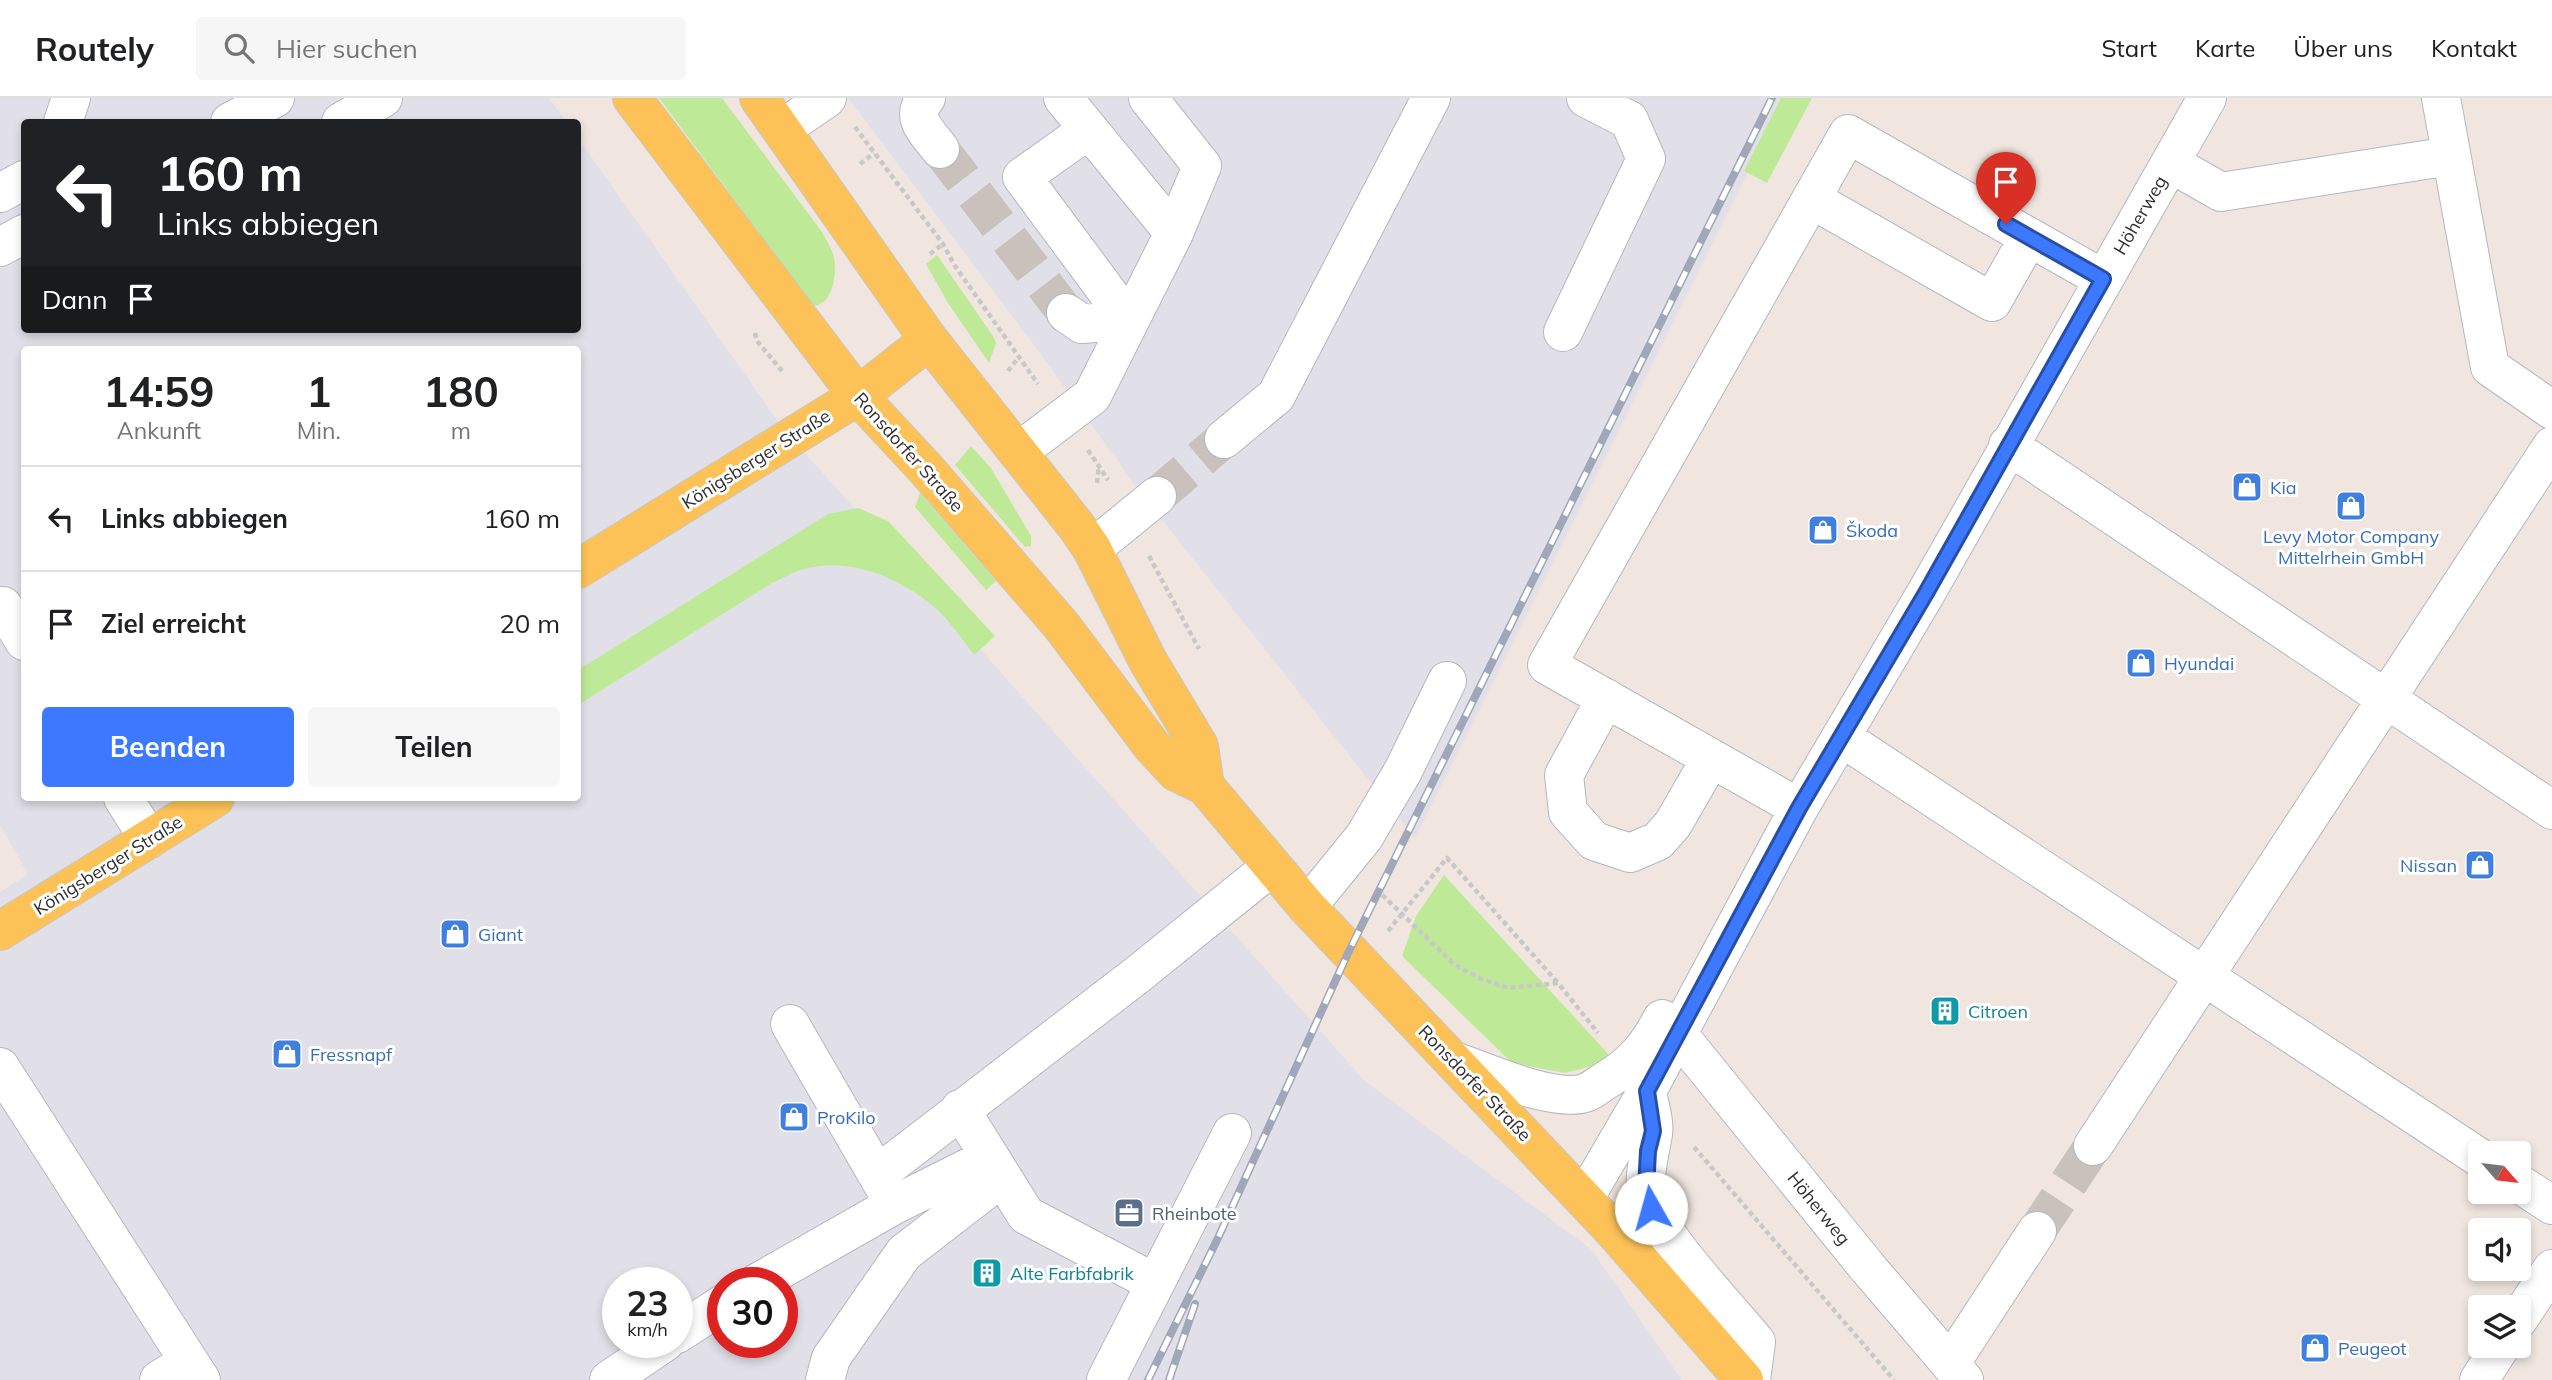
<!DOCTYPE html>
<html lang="de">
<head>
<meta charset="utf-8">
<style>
	:root { --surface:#fff; --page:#f6f6f6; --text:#202124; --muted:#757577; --line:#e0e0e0; --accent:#3c79ff }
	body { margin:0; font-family:Mulish,sans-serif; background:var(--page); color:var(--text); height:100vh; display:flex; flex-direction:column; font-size:26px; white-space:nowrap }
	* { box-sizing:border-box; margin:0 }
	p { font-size:23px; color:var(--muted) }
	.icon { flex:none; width:38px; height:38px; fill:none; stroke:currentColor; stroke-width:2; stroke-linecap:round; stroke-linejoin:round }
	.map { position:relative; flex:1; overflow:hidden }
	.panel { position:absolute; left:21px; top:248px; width:560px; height:455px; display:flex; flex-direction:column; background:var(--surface); border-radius:7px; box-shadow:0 4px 10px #0003 }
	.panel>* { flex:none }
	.guide { position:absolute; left:21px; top:21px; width:560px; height:214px; border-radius:7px; box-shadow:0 4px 10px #0003; background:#202124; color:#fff; overflow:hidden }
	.needle { width:46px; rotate:118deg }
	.buttons { position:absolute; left:2468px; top:1043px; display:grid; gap:14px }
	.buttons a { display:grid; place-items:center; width:63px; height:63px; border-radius:7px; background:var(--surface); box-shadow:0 4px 10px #0003; font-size:35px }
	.speed { position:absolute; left:602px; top:1169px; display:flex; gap:14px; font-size:35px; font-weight:700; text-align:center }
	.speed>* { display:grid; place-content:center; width:91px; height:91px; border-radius:50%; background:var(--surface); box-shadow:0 4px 10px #0003; line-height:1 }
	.speed small { font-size:18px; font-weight:400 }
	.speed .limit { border:10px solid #d22; background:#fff; color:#111 }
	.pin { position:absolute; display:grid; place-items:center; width:60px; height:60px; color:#fff; margin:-72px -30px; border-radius:50% 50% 50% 0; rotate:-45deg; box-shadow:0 0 7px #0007 }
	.pin .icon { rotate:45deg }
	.me { position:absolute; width:77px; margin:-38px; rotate:353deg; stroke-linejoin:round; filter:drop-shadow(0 0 5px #0008) }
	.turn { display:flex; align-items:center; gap:24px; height:147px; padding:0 21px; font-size:32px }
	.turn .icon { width:91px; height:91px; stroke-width:2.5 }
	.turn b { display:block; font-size:49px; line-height:60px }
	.then { display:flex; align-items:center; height:66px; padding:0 21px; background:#0003; gap:14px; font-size:26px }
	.eta { display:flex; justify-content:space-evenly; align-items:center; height:119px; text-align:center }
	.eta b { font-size:42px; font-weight:700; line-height:49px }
	.button { display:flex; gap:14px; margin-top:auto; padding:14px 21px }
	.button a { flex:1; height:80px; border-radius:7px; background:var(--accent); color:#fff; font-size:28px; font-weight:700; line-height:80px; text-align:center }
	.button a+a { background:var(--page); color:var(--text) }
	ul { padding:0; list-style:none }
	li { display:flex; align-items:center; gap:21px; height:105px; padding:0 21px; border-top:2px solid var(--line) }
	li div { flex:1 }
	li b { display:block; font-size:26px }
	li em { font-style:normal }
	header { display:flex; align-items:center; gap:42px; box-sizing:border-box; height:98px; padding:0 35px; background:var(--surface); border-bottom:2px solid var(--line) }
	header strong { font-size:33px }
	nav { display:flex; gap:38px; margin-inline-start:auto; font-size:24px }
	.search { width:490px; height:63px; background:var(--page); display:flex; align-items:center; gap:18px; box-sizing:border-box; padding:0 24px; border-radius:7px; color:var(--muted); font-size:26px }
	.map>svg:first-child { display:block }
	.industrial { fill:#e1e0e8; fill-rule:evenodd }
	.green { fill:#beea97 }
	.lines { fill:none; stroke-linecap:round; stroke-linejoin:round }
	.minor-tunnel { stroke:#c9c1bb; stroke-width:38; stroke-dasharray:38 19; stroke-linecap:butt }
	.minor-casing { stroke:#b3b7c2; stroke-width:40 }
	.major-casing { stroke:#c8c8c8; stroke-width:40 }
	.path { stroke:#c8c8c8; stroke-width:4.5; stroke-dasharray:5 3.5; stroke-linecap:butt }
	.minor { stroke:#fff; stroke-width:38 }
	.major { stroke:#fdc257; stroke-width:38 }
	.rail-casing { stroke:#a0a7b9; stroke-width:8 }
	.rail { stroke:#fff; stroke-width:5; stroke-dasharray:16; stroke-linecap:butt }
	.route-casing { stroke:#274fa6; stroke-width:18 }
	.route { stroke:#3c79ff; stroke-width:12 }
	.labels { text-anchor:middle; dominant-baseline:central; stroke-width:6; stroke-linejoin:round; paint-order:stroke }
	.street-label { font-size:18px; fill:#2d2d2d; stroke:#fff }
	.shop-label { font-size:18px; fill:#366cbe; stroke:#fff; text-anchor:start }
	.culture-label { font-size:18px; fill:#0d838f; stroke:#fff; text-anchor:start }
	.service-label { font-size:18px; fill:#4e5e75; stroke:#fff; text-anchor:start }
</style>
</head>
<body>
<header>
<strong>Routely</strong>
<div class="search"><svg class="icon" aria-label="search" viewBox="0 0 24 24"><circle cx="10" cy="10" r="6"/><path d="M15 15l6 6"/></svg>Hier suchen</div>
<nav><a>Start</a><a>Karte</a><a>Über uns</a><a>Kontakt</a></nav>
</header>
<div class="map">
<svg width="2552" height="1282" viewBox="0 0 2552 1282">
	<rect width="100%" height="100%" fill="#f0e6df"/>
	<!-- industrial -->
	<path class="industrial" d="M0,0H549L567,24H24V231H578V40L782,329L1365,983L1591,1151L1682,1282H0V794L28,776L0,727ZM24,252H578V700H24ZM618,1185H677V1244H618ZM723,1185H782V1244H723Z
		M848,0H1785L1415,740L1142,397L1034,247Z"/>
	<!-- green -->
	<path class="green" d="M659,0H722L822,134C826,142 833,152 834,160C837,177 833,207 813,208Z
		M1781,0H1812L1767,85L1744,73Z
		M937,157L993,238L996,245L989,265L948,205L926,166Z
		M971,348L991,370L1031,438V448L1025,449L955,367Z
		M920,395L996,483L986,492L915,409Z
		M858,410L888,423L995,538L974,557C961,540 949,521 932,507C897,478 847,458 801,472C791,475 781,481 772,485L578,607V572L828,416Z
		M1444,777L1611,959L1600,966L1565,975L1512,965L1402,858L1416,818Z"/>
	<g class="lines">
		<!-- minor-tunnel -->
		<path class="minor-tunnel" d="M940,51L1066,215
			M1157,398L1224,341
			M2037,1133L2093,1048"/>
		<!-- minor casing -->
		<g class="minor-casing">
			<path id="minor" d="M926,0C909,20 927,34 940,51
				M1063,0L1174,135
				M2441,0L2490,269L2552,312
				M63,24L71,0
				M230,24L275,0
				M341,24L383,0
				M782,31L827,0
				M1088,32L1022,79L1128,222
				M2170,65L2221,94L2450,58
				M0,95L24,82
				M1811,101L1992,204L2029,139
				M0,149L24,136
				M1066,215L1082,226L1128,222
				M1563,234L1646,61L1629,22L1586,0
				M1224,341L1276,298L1431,0
				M2008,347L2552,712
				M1018,354L1092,298L1174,135L1202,68L1148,0
				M1092,451L1157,398
				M3,508L24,543
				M1606,600L1564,677L1568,714L1594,743L1630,755L1658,743L1673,726L1711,660
				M1841,639L2480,1060
				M123,700L149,741
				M1799,710L1547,567L1848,36L2103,181
				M1307,809L1364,739L1403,673L1447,583
				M790,926L890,1099
				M1678,936L1868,1170L1964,1282
				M1454,963C1486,974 1554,1005 1585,995C1593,992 1601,985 1608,981C1634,965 1648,948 1662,921
				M0,969L201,1282
				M1647,993C1649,1006 1655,1023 1653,1036C1650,1055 1644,1074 1646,1094C1650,1129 1731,1213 1756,1244L1751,1282
				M960,1011L1026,1117L1155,1185
				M2093,1048L2552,348
				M878,1076L1137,877L1271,769
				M2518,1085L2552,1107
				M1584,1101L1647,993L1799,710L1926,495L2207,0
				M757,1185L894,1107L990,1059
				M2518,1222L2552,1171
				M677,1236L723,1206
				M1950,1266L2037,1133
				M159,1282L188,1264
				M609,1282L665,1244
				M825,1282L831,1260L904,1155L1001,1080
				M1106,1282L1232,1035
				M2479,1282L2501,1248"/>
		</g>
		<!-- major casing -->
		<g class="major-casing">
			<path id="major" d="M632,0L858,298L925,370L1061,527L1152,648L1176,674L1205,688L1307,809L1613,1132L1744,1282
				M759,0L929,242L1077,429L1092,451L1148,563L1199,648L1205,688
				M578,471L858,298L929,242
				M0,833L215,700"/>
		</g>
		<!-- path -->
		<path class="path" d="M855,29L943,146L955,168L1038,286
			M860,66L874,55
			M930,156L943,146
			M755,235L757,243L782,273
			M1008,273L1018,260
			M1088,352L1108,382
			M1097,385L1099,366
			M1149,458L1199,551
			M1376,791L1455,867L1481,881L1509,890L1558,885L1598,935
			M1388,833L1447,760L1558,885
			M1694,1049L1894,1282"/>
		<!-- minor -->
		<use href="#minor" class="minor"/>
		<!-- major -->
		<use href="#major" class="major"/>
		<!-- rail casing -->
		<g class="rail-casing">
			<path id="rail" d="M1148,1282L1218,1140L1349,853L1772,0
				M1169,1282L1195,1206"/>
		</g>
		<!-- rail -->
		<use href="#rail" class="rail"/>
	</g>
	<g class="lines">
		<!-- route casing -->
		<g class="route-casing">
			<path id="route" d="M1651,1110L1646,1095L1647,1072L1648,1053L1653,1033L1647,993L1799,710L1926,495L2103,181L2006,126"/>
		</g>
		<!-- route -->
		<use href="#route" class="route"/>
	</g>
	<!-- icons -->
	<defs>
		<g id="shop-square" transform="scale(1.575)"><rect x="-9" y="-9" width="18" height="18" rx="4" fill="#3f7fe0" stroke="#fff"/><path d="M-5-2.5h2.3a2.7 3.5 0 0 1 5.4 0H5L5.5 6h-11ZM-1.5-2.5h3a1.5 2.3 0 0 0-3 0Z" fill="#fff"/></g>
		<g id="building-square" transform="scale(1.575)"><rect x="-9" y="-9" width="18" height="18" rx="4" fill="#0f9aa8" stroke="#fff"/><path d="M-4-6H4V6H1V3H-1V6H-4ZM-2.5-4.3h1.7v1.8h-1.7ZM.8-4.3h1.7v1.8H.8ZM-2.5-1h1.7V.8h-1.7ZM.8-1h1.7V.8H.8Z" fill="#fff"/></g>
		<g id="office-square" transform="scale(1.575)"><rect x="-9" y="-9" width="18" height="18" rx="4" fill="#5c6f8a" stroke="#fff"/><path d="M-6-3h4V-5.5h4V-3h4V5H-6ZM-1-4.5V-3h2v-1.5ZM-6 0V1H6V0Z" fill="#fff"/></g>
	</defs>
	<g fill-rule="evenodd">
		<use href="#shop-square" x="2247" y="389"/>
		<use href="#shop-square" x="2351" y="408"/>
		<use href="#shop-square" x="1823" y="432"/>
		<use href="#shop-square" x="2141" y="565"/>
		<use href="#shop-square" x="2480" y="767"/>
		<use href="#shop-square" x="455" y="836"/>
		<use href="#building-square" x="1945" y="913"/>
		<use href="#shop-square" x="287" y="956"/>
		<use href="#shop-square" x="794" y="1019"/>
		<use href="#office-square" x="1129" y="1115"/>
		<use href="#building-square" x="987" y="1175"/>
		<use href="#shop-square" x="2315" y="1250"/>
	</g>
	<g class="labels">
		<!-- street labels -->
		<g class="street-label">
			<text transform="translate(2140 117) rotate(-60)">Höherweg</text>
			<text transform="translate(909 354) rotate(48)">Ronsdorfer Straße</text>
			<text transform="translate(756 361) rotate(-32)">Königsberger Straße</text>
			<text transform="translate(108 767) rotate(-32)">Königsberger Straße</text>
			<text transform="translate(1475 985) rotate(46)">Ronsdorfer Straße</text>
			<text transform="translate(1819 1110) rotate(51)">Höherweg</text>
		</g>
		<!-- shop labels -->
		<g class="shop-label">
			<text x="2270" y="389">Kia</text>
			<text x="1846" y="432">Škoda</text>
			<text x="2351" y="438" text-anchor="middle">Levy Motor Company<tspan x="2351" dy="21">Mittelrhein GmbH</tspan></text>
			<text x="2164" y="565">Hyundai</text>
			<text x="2457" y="767" text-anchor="end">Nissan</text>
			<text x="478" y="836">Giant</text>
			<text x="310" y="956">Fressnapf</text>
			<text x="817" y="1019">ProKilo</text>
			<text x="2338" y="1250">Peugeot</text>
		</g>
		<!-- culture labels -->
		<g class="culture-label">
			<text x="1968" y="913">Citroen</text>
			<text x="1010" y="1175">Alte Farbfabrik</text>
		</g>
		<!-- service labels -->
		<g class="service-label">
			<text x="1152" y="1115">Rheinbote</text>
		</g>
	</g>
</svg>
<div class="buttons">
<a><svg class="needle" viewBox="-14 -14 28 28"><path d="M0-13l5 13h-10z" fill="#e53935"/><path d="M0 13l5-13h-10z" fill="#757577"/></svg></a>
<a><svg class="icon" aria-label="sound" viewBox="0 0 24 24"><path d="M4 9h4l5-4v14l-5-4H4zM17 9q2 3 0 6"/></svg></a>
<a><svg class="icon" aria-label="layers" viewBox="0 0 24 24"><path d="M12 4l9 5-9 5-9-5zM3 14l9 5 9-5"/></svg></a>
</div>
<div class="speed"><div>23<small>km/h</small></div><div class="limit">30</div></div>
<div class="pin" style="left:2006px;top:126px;background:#d93025"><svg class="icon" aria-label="arrive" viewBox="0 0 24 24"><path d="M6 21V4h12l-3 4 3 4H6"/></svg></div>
<svg class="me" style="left:1651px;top:1110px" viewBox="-20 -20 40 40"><circle r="19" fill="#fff"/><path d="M0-13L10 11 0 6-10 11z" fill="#3c79ff"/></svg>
<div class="guide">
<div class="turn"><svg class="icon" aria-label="left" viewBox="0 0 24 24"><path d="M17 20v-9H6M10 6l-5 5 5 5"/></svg><div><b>160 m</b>Links abbiegen</div></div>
<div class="then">Dann<svg class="icon" aria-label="arrive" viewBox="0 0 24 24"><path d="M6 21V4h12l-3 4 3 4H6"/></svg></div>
</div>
<section class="panel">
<div class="eta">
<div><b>14:59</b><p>Ankunft</p></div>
<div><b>1</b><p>Min.</p></div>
<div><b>180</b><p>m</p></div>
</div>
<ul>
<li><svg class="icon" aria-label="left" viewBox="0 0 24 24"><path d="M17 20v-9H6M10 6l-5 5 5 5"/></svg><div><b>Links abbiegen</b></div><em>160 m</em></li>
<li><svg class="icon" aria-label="arrive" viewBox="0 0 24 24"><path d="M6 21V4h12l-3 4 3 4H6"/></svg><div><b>Ziel erreicht</b></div><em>20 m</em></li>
</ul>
<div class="button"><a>Beenden</a><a>Teilen</a></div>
</section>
</div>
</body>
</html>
